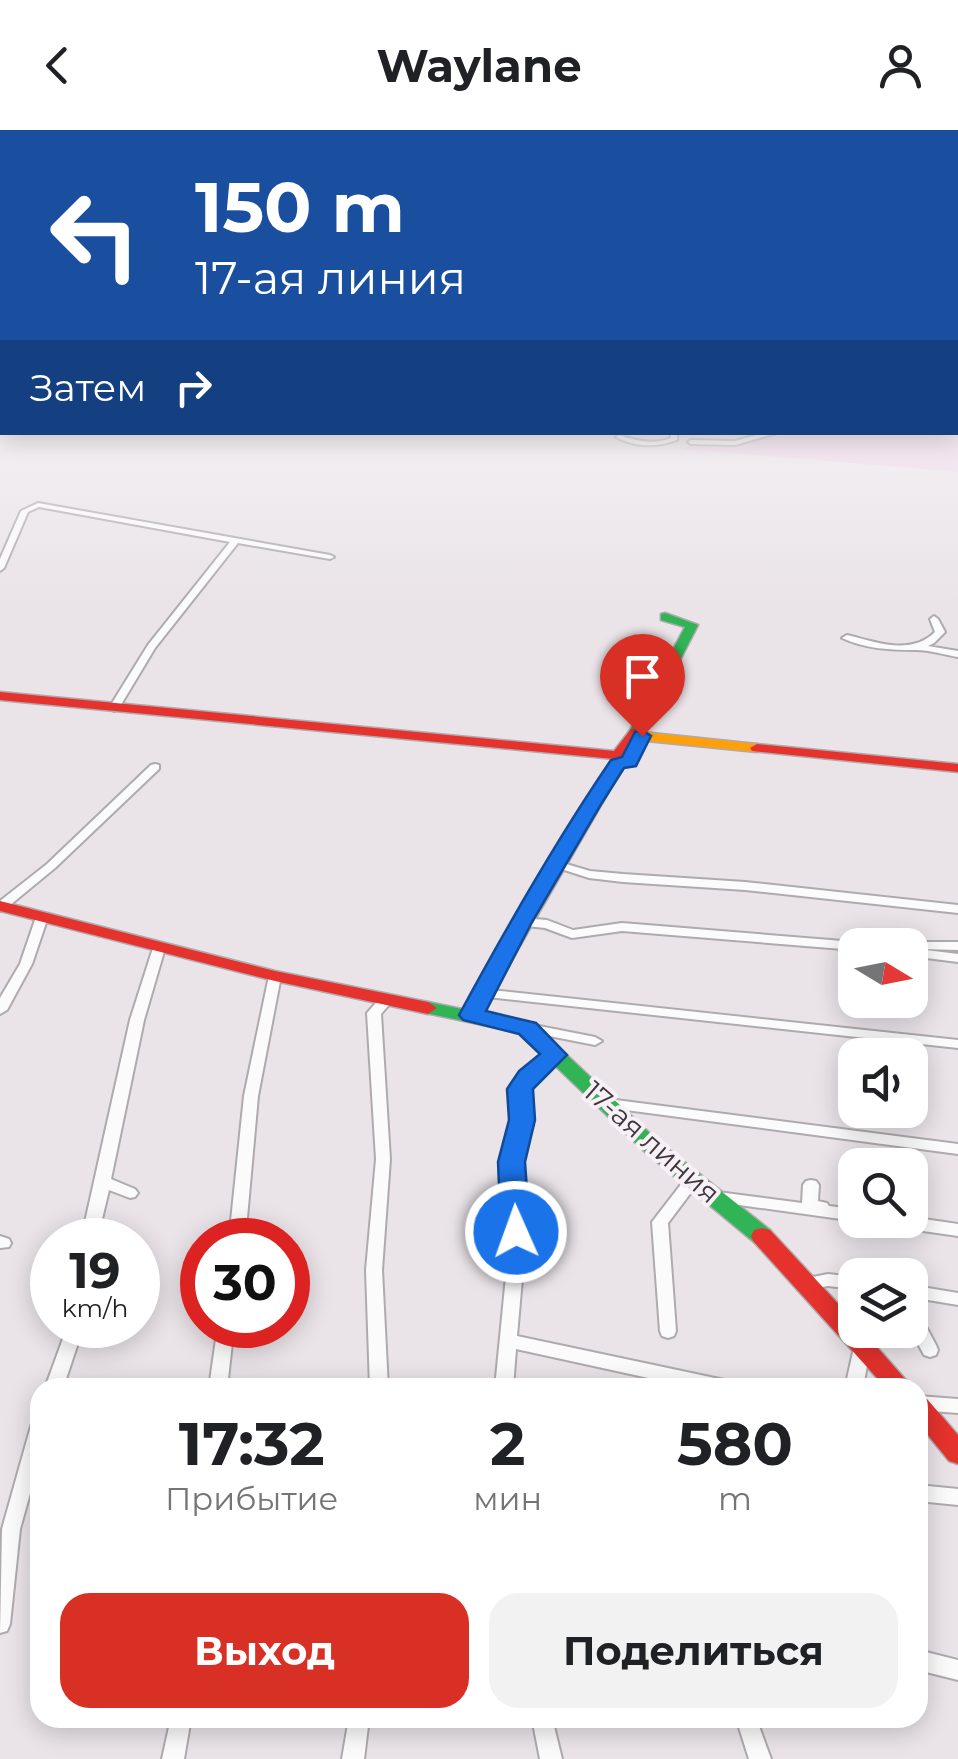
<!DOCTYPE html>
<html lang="ru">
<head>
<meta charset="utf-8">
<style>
	:root { --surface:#fff; --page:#f2f2f2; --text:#202124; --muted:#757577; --accent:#d93025 }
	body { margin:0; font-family:Montserrat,sans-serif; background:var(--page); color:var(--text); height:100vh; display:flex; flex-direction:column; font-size:38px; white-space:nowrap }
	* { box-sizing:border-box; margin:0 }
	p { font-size:32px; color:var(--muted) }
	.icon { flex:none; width:55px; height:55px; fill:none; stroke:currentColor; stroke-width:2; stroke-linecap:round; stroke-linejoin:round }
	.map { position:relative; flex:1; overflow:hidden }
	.drawer { position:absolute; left:30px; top:1248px; width:898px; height:350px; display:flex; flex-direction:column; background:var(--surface); border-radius:30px; box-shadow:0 5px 25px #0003 }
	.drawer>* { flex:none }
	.top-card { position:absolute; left:0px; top:0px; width:960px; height:305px; box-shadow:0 5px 25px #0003; background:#1a4fa0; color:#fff; overflow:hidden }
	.needle { width:65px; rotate:100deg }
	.buttons { position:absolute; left:838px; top:798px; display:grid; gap:20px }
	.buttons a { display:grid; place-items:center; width:90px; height:90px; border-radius:20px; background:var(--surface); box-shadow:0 5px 25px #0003; font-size:50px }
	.speed { position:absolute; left:30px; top:1088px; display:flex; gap:20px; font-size:50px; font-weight:700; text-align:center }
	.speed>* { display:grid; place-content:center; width:130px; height:130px; border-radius:50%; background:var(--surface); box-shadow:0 5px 25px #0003; line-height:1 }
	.speed small { font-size:25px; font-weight:400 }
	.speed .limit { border:15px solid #d22; background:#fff; color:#111 }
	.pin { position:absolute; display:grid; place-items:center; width:85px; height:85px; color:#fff; margin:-102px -42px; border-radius:50% 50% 50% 0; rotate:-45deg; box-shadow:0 0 10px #0007 }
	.pin .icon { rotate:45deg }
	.me { position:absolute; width:110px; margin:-55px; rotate:358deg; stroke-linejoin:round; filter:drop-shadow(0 0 8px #0008) }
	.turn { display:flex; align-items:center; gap:35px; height:210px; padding:0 30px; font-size:45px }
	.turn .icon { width:130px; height:130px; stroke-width:2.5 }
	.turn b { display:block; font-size:70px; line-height:85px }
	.then { display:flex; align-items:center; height:95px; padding:0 30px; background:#0003; gap:20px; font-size:38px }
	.eta { display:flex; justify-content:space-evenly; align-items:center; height:170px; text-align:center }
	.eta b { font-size:60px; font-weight:700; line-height:70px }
	.button { display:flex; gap:20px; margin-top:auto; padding:20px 30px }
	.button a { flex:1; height:115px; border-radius:30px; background:var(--accent); color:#fff; font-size:40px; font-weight:700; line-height:115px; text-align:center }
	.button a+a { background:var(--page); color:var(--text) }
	header { display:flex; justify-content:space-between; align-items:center; height:130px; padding:0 30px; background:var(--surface); font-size:45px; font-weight:700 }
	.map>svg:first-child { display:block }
	.green { fill:#f0d1ea }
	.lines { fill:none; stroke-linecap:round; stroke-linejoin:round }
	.street-casing { stroke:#aeaaad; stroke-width:4 }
	.fast-casing { stroke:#aeaaad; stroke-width:3 }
	.slow-casing { stroke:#aeaaad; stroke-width:3 }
	.jam-casing { stroke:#aeaaad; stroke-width:3 }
	.street { fill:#fcfbfc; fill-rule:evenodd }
	.fast { fill:#30b455; fill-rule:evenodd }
	.slow { fill:#ff9f0a; fill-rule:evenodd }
	.jam { fill:#e5322d; fill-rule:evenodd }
	.route { fill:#1a73e8; stroke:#114b97; stroke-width:2.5 }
	.labels { text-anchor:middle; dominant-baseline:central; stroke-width:8; stroke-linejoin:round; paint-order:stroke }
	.street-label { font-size:28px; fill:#3b383b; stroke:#f9eff7 }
</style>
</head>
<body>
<header><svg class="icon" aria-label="back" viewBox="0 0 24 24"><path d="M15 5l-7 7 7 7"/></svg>Waylane<svg class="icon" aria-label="person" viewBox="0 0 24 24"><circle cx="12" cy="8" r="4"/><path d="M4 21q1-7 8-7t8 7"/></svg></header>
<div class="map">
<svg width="958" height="1629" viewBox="0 0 958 1629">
	<rect width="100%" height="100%" fill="#eae4e9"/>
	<!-- green -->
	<path class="green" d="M958,297V342L683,319L698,313L740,314L794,303L958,302Z"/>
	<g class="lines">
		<!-- street casing -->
		<g class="street-casing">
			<path id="street" d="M2,256V262L0,263V257Z
				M670,302H677V310C657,318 634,317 616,307L619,305C636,311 654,315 671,308Z
				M768,302H781L735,315L691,314L688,312L691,310L735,311Z
				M38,373L330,425L334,427L330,429L238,413L155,518L119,578L114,581L109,578L148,515L230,412L39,377L28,382L4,438L0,441V429L21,381Z
				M934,486L938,489L945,502L934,513L928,516L958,521V527C945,525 930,520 916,520C890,520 866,519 842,508L847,505C876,512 911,526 935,502L930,489Z
				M155,634L159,635V639L55,738L4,780L0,781V771L47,734L151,635Z
				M556,731L590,741L623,744L745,752L958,775V783L745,760L623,752L589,748L552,736L550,734L552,732Z
				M42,783L48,787L32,834L7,880L0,884V868L20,834L36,787Z
				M521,788L547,790L573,800L622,793L855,812L861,815H855V820L622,801L572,808L545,798L517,795L515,792L517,789Z
				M926,812H958V820L922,819L920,816L922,813Z
				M159,814L165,818L144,890L111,1049L135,1059L138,1063L135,1067L130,1068L109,1060L97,1110H81L130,890L153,818Z
				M910,818L958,824V832L910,826Z
				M275,842L281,846L258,966L245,1110H229L244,966L269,846Z
				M483,859L958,910V918L478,866L476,863L478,860Z
				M386,866L393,870L381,884L390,1029L382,1140L388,1258H370L366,1140L376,1029L367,883L381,867Z
				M529,894L595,907L602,911L595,915L524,901L522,898L524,895Z
				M555,921L562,925L560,928L527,960L529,989L518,1032L524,1126L517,1206L729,1251L735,1253L737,1258H694L516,1219L513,1258H495L508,1126L504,1032L515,989L513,959L550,922Z
				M608,969L958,1014V1024L603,977L601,974L603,971Z
				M694,1043L699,1044L702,1048L668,1093L676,1201L674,1206L668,1208L662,1206L660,1201L652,1092L689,1044Z
				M811,1050L816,1051L819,1055L818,1071L827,1073L829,1076L855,1079V1090H857L855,1091L718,1072L713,1071L710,1067L713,1063L718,1062L802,1073L803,1055L806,1051Z
				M910,1087L958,1094V1106L888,1096L883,1094L880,1090H910Z
				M0,1106L9,1109L11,1113L9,1117L0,1118Z
				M828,1144L855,1147V1159L828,1156L809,1159L803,1157L801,1153L803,1149Z
				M910,1155L958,1163V1175L910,1167Z
				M910,1177L916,1178L936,1215L938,1220L936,1225L930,1227L924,1225L910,1199Z
				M68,1195H84L63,1258H45Z
				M218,1195H234L227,1258H209Z
				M863,1206L869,1208L871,1213L863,1258H845L855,1213L857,1208Z
				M918,1266L958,1269V1283L918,1280Z
				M40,1289V1328L20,1399L10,1494L7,1501L0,1503L2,1399L31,1296L34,1291Z
				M918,1355L958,1359V1375L918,1371Z
				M918,1520L958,1530V1550L918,1540Z
				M171,1588H191L184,1629H162Z
				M349,1588H369L364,1629H342Z
				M532,1588H552L562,1629H540Z
				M736,1588H756L771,1629H749Z"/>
		</g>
		<!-- fast casing -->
		<g class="fast-casing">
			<path id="fast" d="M665,483L698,495L643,602L641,605H631L629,602L685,497L661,490V484Z
				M428,872L534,894L658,1011L770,1100L773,1106L770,1112L762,1114L754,1112L644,1021L521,903L421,882L419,878Z"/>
		</g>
		<!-- slow casing -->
		<g class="slow-casing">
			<path id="slow" d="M642,602L757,614L764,618L757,622L647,611L634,635L623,637L480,885L478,889H464L462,885L611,634L623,629L637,603Z"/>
		</g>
		<!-- jam casing -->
		<g class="jam-casing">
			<path id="jam" d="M0,562L614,621L631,599H641L643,602L626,627L614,629L0,570Z
				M757,614L958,634V642L752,621L750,618Z
				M0,771L275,841L428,872L437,878L428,884L275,851L0,781Z
				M762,1098L770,1100L855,1192V1200H862L913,1258H886L754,1112L751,1106L754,1100Z
				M918,1266L927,1269L958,1305V1334L949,1331L918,1293Z"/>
		</g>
		<!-- street -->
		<use href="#street" class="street"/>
		<!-- fast -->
		<use href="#fast" class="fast"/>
		<!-- slow -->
		<use href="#slow" class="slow"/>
		<!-- jam -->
		<use href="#jam" class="jam"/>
	</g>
	<!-- sky -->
	<linearGradient id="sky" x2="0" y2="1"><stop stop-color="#75b8db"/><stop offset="0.52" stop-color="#f6f3f5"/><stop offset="1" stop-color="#f6f3f5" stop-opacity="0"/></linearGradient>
	<rect width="958" height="472" fill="url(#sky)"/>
	<!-- route -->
	<path class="route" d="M642,600L651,606L636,636L624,638L600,676L532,792L486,881L536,893L567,925L533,959L535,990L525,1032L530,1102L526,1109L516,1112L505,1109L501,1102L498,1032L509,990L507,959L519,941L540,924L519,904L463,890L459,885C506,798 555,712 611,630L622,627L635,602Z"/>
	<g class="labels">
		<!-- street labels -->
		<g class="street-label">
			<text transform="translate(652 1012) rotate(41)">17-ая линия</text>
		</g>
	</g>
</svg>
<div class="buttons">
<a><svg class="needle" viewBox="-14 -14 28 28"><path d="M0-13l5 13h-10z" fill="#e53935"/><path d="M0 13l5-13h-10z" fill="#757577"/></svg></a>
<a><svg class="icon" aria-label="sound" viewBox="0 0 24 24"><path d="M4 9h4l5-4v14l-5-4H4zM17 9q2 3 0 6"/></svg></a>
<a><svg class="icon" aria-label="search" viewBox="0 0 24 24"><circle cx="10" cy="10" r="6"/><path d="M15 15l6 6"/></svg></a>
<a><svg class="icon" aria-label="layers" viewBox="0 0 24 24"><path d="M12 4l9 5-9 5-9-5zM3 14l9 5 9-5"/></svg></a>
</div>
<div class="speed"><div>19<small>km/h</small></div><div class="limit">30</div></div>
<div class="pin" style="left:642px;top:606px;background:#d93025"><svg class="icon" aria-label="arrive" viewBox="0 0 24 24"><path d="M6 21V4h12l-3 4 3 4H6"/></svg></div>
<svg class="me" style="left:516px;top:1102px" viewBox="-20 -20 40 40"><circle r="17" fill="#1a73e8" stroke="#fff" stroke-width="3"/><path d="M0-11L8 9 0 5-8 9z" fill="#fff"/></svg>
<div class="top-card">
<div class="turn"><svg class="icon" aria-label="left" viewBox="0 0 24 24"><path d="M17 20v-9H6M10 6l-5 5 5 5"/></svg><div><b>150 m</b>17-ая линия</div></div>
<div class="then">Затем<svg class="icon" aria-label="right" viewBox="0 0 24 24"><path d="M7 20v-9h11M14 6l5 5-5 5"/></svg></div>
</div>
<section class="drawer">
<div class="eta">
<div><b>17:32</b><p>Прибытие</p></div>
<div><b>2</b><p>мин</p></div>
<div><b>580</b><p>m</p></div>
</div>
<div class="button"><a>Выход</a><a>Поделиться</a></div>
</section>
</div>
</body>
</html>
